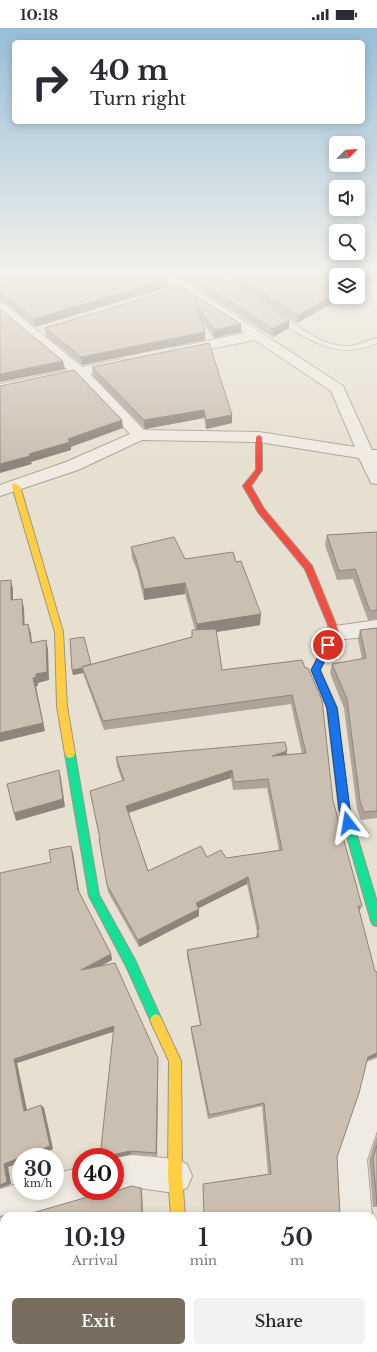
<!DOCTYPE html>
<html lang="en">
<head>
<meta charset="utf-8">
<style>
	:root { --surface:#fff; --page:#f2f2f3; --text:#2b2b33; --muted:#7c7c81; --accent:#786c5e }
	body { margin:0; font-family:"Libre Baskerville",serif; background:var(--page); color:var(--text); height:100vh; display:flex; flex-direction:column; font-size:15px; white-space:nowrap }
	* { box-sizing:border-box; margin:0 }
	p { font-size:13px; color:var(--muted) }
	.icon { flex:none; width:22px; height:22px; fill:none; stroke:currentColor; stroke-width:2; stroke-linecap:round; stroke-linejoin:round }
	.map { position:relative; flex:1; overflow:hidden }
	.side { position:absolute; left:0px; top:1184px; width:377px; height:140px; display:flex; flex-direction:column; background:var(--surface); border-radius:12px 12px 0 0; box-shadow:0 2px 10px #0003 }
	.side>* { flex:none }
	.banner { position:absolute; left:12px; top:12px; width:353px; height:84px; border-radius:6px; box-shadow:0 2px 10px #0003; background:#fff; color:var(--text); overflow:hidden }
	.needle { width:26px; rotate:66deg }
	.controls { position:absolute; left:329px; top:108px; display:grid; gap:8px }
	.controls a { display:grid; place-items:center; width:36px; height:36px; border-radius:6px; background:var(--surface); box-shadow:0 2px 10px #0003; font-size:20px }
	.speed { position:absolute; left:12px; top:1120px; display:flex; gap:8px; font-size:20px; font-weight:700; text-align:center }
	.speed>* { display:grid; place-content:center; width:52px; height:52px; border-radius:50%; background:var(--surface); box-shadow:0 2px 10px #0003; line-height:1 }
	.speed small { font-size:10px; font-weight:400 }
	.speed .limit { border:6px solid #d22; background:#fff; color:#111 }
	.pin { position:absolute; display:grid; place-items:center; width:34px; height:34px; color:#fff; margin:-17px; border:2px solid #fff; border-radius:50%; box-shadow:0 1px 4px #0007 }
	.me { position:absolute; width:44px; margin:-22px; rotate:346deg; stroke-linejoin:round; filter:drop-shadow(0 0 3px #0008) }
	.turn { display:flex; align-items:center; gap:14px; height:84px; padding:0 12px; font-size:18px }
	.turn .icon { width:52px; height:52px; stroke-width:2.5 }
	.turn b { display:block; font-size:28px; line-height:34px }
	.eta { display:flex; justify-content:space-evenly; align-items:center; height:68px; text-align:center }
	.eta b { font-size:24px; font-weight:600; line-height:28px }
	.cta { display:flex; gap:8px; margin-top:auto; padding:8px 12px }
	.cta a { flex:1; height:46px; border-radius:6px; background:var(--accent); color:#fff; font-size:16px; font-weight:600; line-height:46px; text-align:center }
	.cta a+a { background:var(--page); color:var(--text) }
	.status { display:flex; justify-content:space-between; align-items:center; height:28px; padding:0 20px; background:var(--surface); direction:ltr }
	.status svg { height:11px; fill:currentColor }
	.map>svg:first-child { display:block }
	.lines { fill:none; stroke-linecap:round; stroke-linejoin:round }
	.lane-casing { stroke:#ada599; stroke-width:2 }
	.street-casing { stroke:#ada599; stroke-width:2 }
	.fast-casing { stroke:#9c958a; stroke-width:2 }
	.slow-casing { stroke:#9c958a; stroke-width:2 }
	.jam-casing { stroke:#9c958a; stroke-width:2 }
	.lane { fill:#efebe3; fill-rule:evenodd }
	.street { fill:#efebe3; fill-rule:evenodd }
	.fast { fill:#16e098; fill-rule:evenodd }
	.slow { fill:#ffcf43; fill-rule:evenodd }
	.jam { fill:#f24e42; fill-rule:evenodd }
	.wall { fill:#afa499; fill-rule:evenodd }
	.shaded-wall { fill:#8e867d }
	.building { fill:#cbbfb2; stroke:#8e867d; fill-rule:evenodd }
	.route { fill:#1a73e8; stroke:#114b97 }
</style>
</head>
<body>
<div class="status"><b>10:18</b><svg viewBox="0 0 49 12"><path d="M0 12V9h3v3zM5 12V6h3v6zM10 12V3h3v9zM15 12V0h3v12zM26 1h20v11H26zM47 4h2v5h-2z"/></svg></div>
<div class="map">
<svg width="377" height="1324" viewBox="0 0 377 1324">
	<rect width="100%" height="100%" fill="#e7e0d1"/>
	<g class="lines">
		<!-- lane casing -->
		<g class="lane-casing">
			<path id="lane" d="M228,246H237L226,253L233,258V260H229L218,253Z
				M272,285H278C299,299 324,320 350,318C360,317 368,312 377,310V315C336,334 307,310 272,289Z"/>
		</g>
		<!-- street casing -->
		<g class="street-casing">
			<path id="street" d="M151,246H167L188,257L343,358L372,422H377V456L371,455L359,430L259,414L142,412L78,442L0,468V457L66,434L130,406L76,349L0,366V356L68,342L0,286V275L5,276L82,339L122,331L127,332L129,335L127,338L90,346L144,402L259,404L355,419L331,363L255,312L179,327L174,326L172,323L174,320L245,305Z
				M377,592V608L335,612L328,609L325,604L328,599Z
				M377,1030V1103L367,1132L372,1188H338L335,1132L357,1069L362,1045L366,1034Z
				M132,1127L175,1131L187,1136L192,1148L187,1160L175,1165L132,1159L115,1164L114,1163L115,1130Z
				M81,1139V1163H95L93,1168L25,1188H4V1194L0,1195V1161L21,1155V1163H55V1146Z
				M373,1306L377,1309V1324H344L345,1320H373Z
				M163,1320H199L200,1324H162Z"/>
		</g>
		<!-- fast casing -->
		<g class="fast-casing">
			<path id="fast" d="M323,625L327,628L320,642L337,680L349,781L377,874V898L373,897L371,893L339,781L327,680L312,642L320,626Z
				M70,722L73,723L75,726L99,867L135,932L160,988L162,992L160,996L156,998L152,996L127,940L89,868L65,726L67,723Z"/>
		</g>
		<!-- slow casing -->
		<g class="slow-casing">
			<path id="slow" d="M13,456H16L20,458L63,604L67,678L75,726L73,729L70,730L67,729L65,726L57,678L55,604L12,458Z
				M156,986L160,988L181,1033L182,1148L185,1188H171L168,1148L169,1033L150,992L152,988Z"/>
		</g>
		<!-- jam casing -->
		<g class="jam-casing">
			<path id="jam" d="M259,407L262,409V442L251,458L264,481L312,538L339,604L326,630L323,631L319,628L331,604L305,541L258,484L243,458L256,442V409Z"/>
		</g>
		<!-- lane -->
		<use href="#lane" class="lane"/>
		<!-- street -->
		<use href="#street" class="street"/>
		<!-- fast -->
		<use href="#fast" class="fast"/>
		<!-- slow -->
		<use href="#slow" class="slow"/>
		<!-- jam -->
		<use href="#jam" class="jam"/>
	</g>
	<!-- wall -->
	<path class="wall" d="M170,246H225L221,249L289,292V300L273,309L189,256Z
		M229,246H377V251L358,261L336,269H344L297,295L229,253Z
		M0,249L168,251V259L35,299L6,275L0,274Z
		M181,259L241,304L214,310L201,292L205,312L82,337L46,308L45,300Z
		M209,315L232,395L206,401L204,390L145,401L93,348L92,339Z
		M377,504V591L368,592L353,551L337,552L325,517L327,507Z
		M131,519L185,531L260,597L216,604L222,642L302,632L333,773L362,878L359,884L375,943L377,944V1029H376L367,1032L337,1129L340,1187L348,1188H204L203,1156L268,1146L262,1078L208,1091L191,1004V999L200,997L187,928V922L256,909L257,903L247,856L199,880V888L139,919L108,864L99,811H100L122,752L117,738L116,729L287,723L286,727L302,726L291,676L104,702L83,645L73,647L72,642L91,636L192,609V602H195L185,566L144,572L137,542L132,530ZM231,750L233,762L267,760L279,822L226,830L207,829L148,843L129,785Z
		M377,600V790L361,792L357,781L344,680L330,645L332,636L362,631L358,611L360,602Z
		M73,825L79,864L111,926L112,932L102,938L158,1030V1034L157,1128L132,1126L115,1130L113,1004L17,1035L27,1082L41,1077L44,1080L53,1121L32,1129H21V1134L8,1139L11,1156L0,1160V845L51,834Z
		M377,1107V1179H373L369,1132Z
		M118,1320H154V1324H105Z"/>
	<!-- shaded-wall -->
	<path class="shaded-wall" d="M218,246H225L218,251Z
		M372,246H377V251L358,261V254Z
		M168,251V259L35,299L34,291Z
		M336,266V269H344L297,295L298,287Z
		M289,292V300L273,309V301Z
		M241,296V304L214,310L215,302Z
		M205,304V312L82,337L81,329Z
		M63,333L65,341L0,354V346Z
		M204,382V390L145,401L144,392Z
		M232,387V395L206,401V392Z
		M122,392L123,400L71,419V422L31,434L32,436L0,445V436L68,411Z
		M11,552L13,561V581L11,572Z
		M185,555V566L144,572V561Z
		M22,571L24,580L25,606L23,597Z
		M261,586L260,597L197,607V596Z
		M28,596L31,605L33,624L31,615Z
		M46,612L48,621L49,652L38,655V658H36L45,703L0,714V705L36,646Z
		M82,640L83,645L73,647L72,642Z
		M287,723L286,731L272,728Z
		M59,742L61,750L65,779L16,793L14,785Z
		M232,742L231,750L127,785L126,778Z
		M71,818L73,825L80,869L78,862Z
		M248,849L247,856L195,882L196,875Z
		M199,881V888L139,919L138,912Z
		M111,926L112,932L83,947L81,942Z
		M114,998L115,1003L17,1035L28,1087L24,1083L14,1031Z
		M377,1025L376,1029L365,1033L368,1029Z
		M158,1030V1034L157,1128L156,1125Z
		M41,1077L44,1080L53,1121L32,1129H22Z
		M130,1123L132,1126L115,1130V1129H112V1127Z
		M21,1129V1134L8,1139L11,1156L0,1160V1157L4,1136Z
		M141,1160L142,1162L143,1188H142Z
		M68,1320H71L72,1324H69Z"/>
	<!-- building -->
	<path class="building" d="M9,246H161L168,251L34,291L4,267L0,266V249Z
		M186,246H218V247L289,292L273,301Z
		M231,246H372L358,254V247H336V266L298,287Z
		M181,259L241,296L215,302L196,278L205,304L81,329L45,300Z
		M0,281L63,333L0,346Z
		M209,315L232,387L206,392L204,382L144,392L92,339Z
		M74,342L122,392L68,411L70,414L29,426L30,428L0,436V358Z
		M377,504V582L370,583L355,541L339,543L327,507Z
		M174,509L185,531L233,524L236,534L241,533L261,586L197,596L185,555L144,561L136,531L131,519Z
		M11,552V572L22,571L23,597L28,596L31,615L46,612L47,644L36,646V649L33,650L43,695L0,705V553Z
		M377,600V783L364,784L360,773L347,671L332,636L366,630L360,602Z
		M216,601L222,642L302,632L305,640H308L322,672L333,773L362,878H358L375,943L377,944V1025L368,1029L359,1065L337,1129L340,1187L348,1188H204L203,1156L271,1146L264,1075L209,1087L191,999L201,997L187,922L259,909L257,901H259L248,849L196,875L199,881L138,912L107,857L99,811H100L90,763L124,752L116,729L285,714L287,723L272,728L306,725L292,667L103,693L82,639L192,609V602ZM232,742L234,754L268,751L282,822L226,830L221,822L207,829L201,818L148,843L126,778Z
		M84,609L91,636L82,639L83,640L72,642L70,611Z
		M59,742L63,771L14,785L7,756Z
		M71,818L78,862L111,926L81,942L115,935L158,1030L156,1125L130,1123L112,1127V1129H100L114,998L14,1031L24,1083L41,1077L50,1118L4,1136L7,1154L0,1157V845L51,834L49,822Z
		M377,1117V1177L373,1130Z
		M131,1158L141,1160L142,1188H22L91,1168L93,1165L97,1164V1163L114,1164Z
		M1,1188H4V1320H68L69,1324H0V1194H1Z
		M122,1320H152L153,1324H109Z
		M205,1320H260V1324H205Z"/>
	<!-- sky -->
	<linearGradient id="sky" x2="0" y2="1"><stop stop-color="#96bed9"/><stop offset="0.57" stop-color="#f4f1ea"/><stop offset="1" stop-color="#f4f1ea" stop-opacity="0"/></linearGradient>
	<rect width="377" height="432" fill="url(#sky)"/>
	<!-- route -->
	<path class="route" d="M328,614L333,617L320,642L337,680L350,781L354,795L352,798L348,800L345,798L339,781L327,680L311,642L325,615Z"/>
</svg>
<div class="controls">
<a><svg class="needle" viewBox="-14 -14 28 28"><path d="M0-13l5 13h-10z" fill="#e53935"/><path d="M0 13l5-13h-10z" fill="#7c7c81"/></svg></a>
<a><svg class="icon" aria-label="sound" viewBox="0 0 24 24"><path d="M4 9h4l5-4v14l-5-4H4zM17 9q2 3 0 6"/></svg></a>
<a><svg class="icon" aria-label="search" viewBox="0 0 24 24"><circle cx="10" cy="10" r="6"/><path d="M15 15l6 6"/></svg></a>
<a><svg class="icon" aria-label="layers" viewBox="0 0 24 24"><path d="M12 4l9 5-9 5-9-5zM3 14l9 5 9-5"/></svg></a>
</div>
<div class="speed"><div>30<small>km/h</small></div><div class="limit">40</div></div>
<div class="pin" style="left:328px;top:617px;background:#d93025"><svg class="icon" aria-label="arrive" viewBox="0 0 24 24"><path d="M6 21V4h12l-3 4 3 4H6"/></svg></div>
<svg class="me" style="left:348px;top:795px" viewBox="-20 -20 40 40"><path d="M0-17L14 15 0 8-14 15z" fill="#1a73e8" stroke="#fff" stroke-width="4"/></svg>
<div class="banner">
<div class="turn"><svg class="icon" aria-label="right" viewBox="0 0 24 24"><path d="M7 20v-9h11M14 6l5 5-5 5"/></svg><div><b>40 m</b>Turn right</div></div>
</div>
<section class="side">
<div class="eta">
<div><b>10:19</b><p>Arrival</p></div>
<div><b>1</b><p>min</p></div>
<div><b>50</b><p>m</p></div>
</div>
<div class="cta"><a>Exit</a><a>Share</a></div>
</section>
</div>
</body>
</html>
